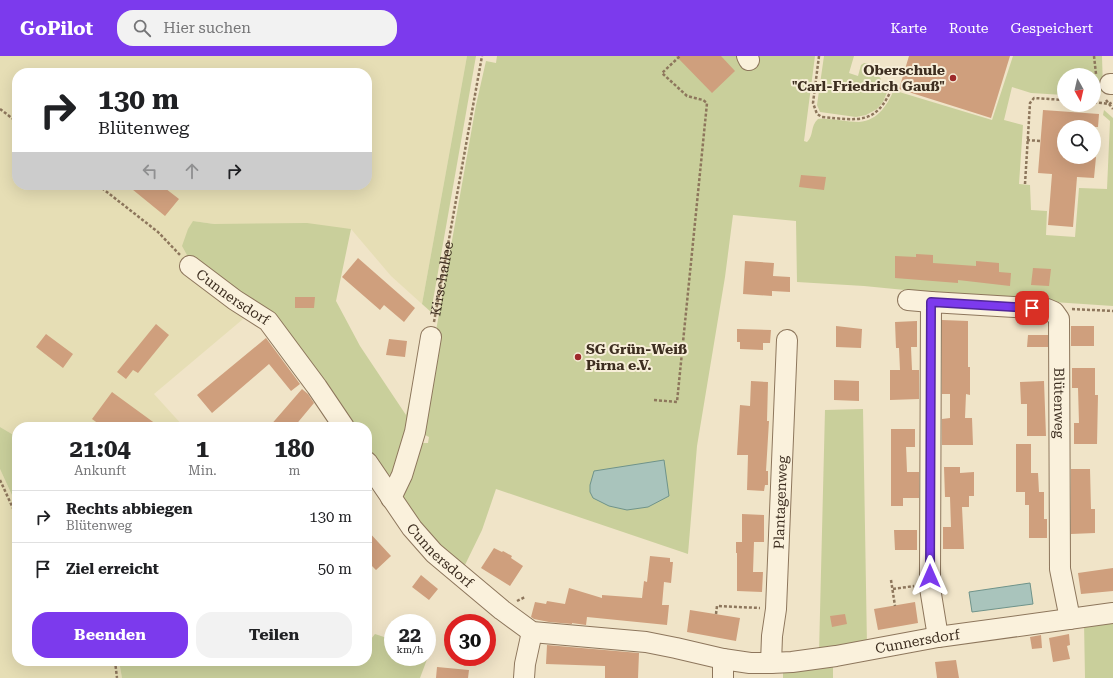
<!DOCTYPE html>
<html lang="de">
<head>
<meta charset="utf-8">
<style>
	:root { --surface:#fff; --page:#f2f2f2; --text:#202124; --muted:#757577; --line:#e0e0e0; --accent:#7c3aed }
	body { margin:0; font-family:"Roboto Serif",serif; background:var(--page); color:var(--text); height:100vh; display:flex; flex-direction:column; font-size:15px; white-space:nowrap }
	* { box-sizing:border-box; margin:0 }
	p { font-size:13px; color:var(--muted) }
	.icon { flex:none; width:22px; height:22px; fill:none; stroke:currentColor; stroke-width:2; stroke-linecap:round; stroke-linejoin:round }
	.map { position:relative; flex:1; overflow:hidden }
	.sheet { position:absolute; left:12px; top:366px; width:360px; height:244px; display:flex; flex-direction:column; background:var(--surface); border-radius:16px; box-shadow:0 4px 16px #0002 }
	.sheet>* { flex:none }
	.hud { position:absolute; left:12px; top:12px; width:360px; height:122px; border-radius:16px; box-shadow:0 4px 16px #0002; background:#fff; color:var(--text); overflow:hidden }
	.needle { width:26px; rotate:172deg }
	.fabs { position:absolute; left:1057px; top:12px; display:grid; gap:8px }
	.fabs a { display:grid; place-items:center; width:44px; height:44px; border-radius:50%; background:var(--surface); box-shadow:0 4px 16px #0002; font-size:20px }
	.speed { position:absolute; left:384px; top:558px; display:flex; gap:8px; font-size:20px; font-weight:700; text-align:center }
	.speed>* { display:grid; place-content:center; width:52px; height:52px; border-radius:50%; background:var(--surface); box-shadow:0 4px 16px #0002; line-height:1 }
	.speed small { font-size:10px; font-weight:400 }
	.speed .limit { border:6px solid #d22; background:#fff; color:#111 }
	.pin { position:absolute; display:grid; place-items:center; width:34px; height:34px; color:#fff; margin:-17px; border-radius:8px; box-shadow:0 2px 6px #0006 }
	.me { position:absolute; width:44px; margin:-22px; rotate:0deg; stroke-linejoin:round; filter:drop-shadow(0 0 3px #0008) }
	.turn { display:flex; align-items:center; gap:14px; height:84px; padding:0 20px; font-size:18px }
	.turn .icon { width:52px; height:52px; stroke-width:2.5 }
	.turn b { display:block; font-size:28px; line-height:34px }
	.lanes { display:flex; align-items:center; height:38px; padding:0 20px; background:#0003; justify-content:center; gap:20px; direction:ltr }
	.lanes .off { opacity:.35 }
	.eta { display:flex; justify-content:space-evenly; align-items:center; height:68px; text-align:center }
	.eta b { font-size:24px; font-weight:700; line-height:28px }
	.button { display:flex; gap:8px; margin-top:auto; padding:8px 20px }
	.button a { flex:1; height:46px; border-radius:16px; background:var(--accent); color:#fff; font-size:16px; font-weight:700; line-height:46px; text-align:center }
	.button a+a { background:var(--page); color:var(--text) }
	ul { padding:0; list-style:none }
	li { display:flex; align-items:center; gap:12px; height:52px; padding:0 20px; border-top:1px solid var(--line) }
	li div { flex:1 }
	li b { display:block; font-size:15px }
	li em { font-style:normal }
	header { display:flex; align-items:center; gap:24px; box-sizing:border-box; height:56px; padding:0 20px; background:var(--accent); color:#fff }
	header strong { font-size:19px }
	nav { display:flex; gap:22px; margin-inline-start:auto; font-size:14px }
	.search { width:280px; height:36px; background:var(--page); display:flex; align-items:center; gap:10px; box-sizing:border-box; padding:0 14px; border-radius:16px; color:var(--muted); font-size:15px }
	.map>svg:first-child { display:block }
	.farmland { fill:#e6deb5; fill-rule:evenodd }
	.green { fill:#c9cf9b }
	.water { fill:#a9c4bc; stroke:#6f938a }
	.building { fill:#cf9f7d }
	.lines { fill:none; stroke-linecap:round; stroke-linejoin:round }
	.minor-casing { stroke:#8d765c; stroke-width:22 }
	.path { stroke:#8d765c; stroke-width:2.5; stroke-dasharray:3 2; stroke-linecap:butt }
	.minor { stroke:#faf1dc; stroke-width:20 }
	.route-casing { stroke:#51269a; stroke-width:10 }
	.route { stroke:#7c3aed; stroke-width:7 }
	.poi-dot { fill:#9e2a2b; stroke:#f7eed8; stroke-width:1.5 }
	.labels { text-anchor:middle; dominant-baseline:central; stroke-width:4; stroke-linejoin:round; paint-order:stroke }
	.poi-label { font-size:14px; font-weight:bold; fill:#3d2e20; stroke:#f7eed8; text-anchor:end }
	.street-label { font-size:14px; fill:#3d2e20; stroke:#f7eed8 }
</style>
</head>
<body>
<header>
<strong>GoPilot</strong>
<div class="search"><svg class="icon" aria-label="search" viewBox="0 0 24 24"><circle cx="10" cy="10" r="6"/><path d="M15 15l6 6"/></svg>Hier suchen</div>
<nav><a>Karte</a><a>Route</a><a>Gespeichert</a></nav>
</header>
<div class="map">
<svg width="1113" height="622" viewBox="0 0 1113 622">
	<rect width="100%" height="100%" fill="#f0e4c8"/>
	<!-- farmland -->
	<path class="farmland" d="M0,0H467L422,248L391,220L351,173L214,168L193,165L249,258L154,338L184,371H17V381L0,371ZM17,17H367V129H17Z
		M0,413L17,450V605H119L122,622H0Z"/>
	<!-- green -->
	<path class="green" d="M467,0H476L431,256L422,248Z
		M497,0H815L804,85L807,86C814,80 810,70 818,63C831,62 845,66 859,66C878,65 889,47 895,31H897L896,35L992,64L1013,0H1102L1103,34L1096,41H1094V19H1064V39L1031,37L1012,31L1004,64L1023,69L1019,128L1030,129L1031,154L1047,155L1046,179L1075,181L1079,132L1107,133L1110,65L1103,59L1104,54L1113,62V250L966,240L864,230L797,226L796,165L733,159L725,221L697,390L688,498L496,433L482,474L463,513L403,452L404,430L420,387H428L429,381L419,376L420,365L476,49L486,5L496,7Z
		M824,0H854L849,17L858,20L861,9L864,7H868L881,23V26L890,29L883,46L877,53L866,59L856,61L820,56L817,49Z
		M193,165L214,168L307,167L351,173L336,245L360,290L406,359L422,285L426,291L396,418L386,419L377,411L367,396V371H351L297,288L191,206L182,190L188,173Z
		M863,353L867,590L819,597L825,354Z
		M0,371L17,381V450L0,413Z
		M1113,563V622H1085L1084,566Z
		M375,578L393,584V601H427V597L429,598L420,622H122L119,605H367V588Z
		M833,607V622H783V613Z"/>
	<!-- water -->
	<path class="water" d="M664,404L669,440L648,451L627,454L609,450L593,442L590,436V429L594,415Z
		M1030,527L1033,548L972,556L969,536Z"/>
	<!-- building -->
	<path class="building" d="M676,0H721L735,15L712,37Z
		M909,0H1010L991,62L899,33Z
		M1043,54L1099,58L1098,71H1064V101H1096L1094,122L1077,121L1073,171L1048,169L1052,118L1038,117Z
		M801,119L826,121L824,134L799,131Z
		M127,129H161L179,143L165,160Z
		M916,198L933,199V207L976,210V205L999,207V216L1011,217L1010,230L958,224V227L895,222V200L916,201Z
		M358,202L415,252L404,266L384,249L380,254L342,221Z
		M745,205L774,207L773,220L790,221V236L772,235V240L743,238Z
		M1033,212L1051,213L1049,230L1031,229Z
		M295,241H315L314,252H295Z
		M942,264L968,265V311H970V339L966,338L965,362H972L973,389H942V363L950,362V338H942Z
		M917,265V291H911L912,314H919V343L890,344V314H900L899,292H896L895,266Z
		M156,268L169,279L138,317L133,314L126,323L117,316Z
		M836,270L862,273L861,292L836,291Z
		M1071,270H1094V290H1071Z
		M737,273L771,274L770,287H763V294L740,293V286H737Z
		M46,278L73,298L63,312L36,291Z
		M1028,279H1048V291H1027Z
		M266,282L300,328L291,335L269,308L212,357L197,339Z
		M389,283L407,285L405,301L386,299Z
		M1072,312H1095V339H1098L1097,388H1074V367H1079L1078,332H1072Z
		M834,324L859,325V345L834,344Z
		M751,325L768,326L767,365H769L766,415H768V429H765L764,435L747,434L748,399H737L740,349L750,350Z
		M1044,325L1046,380H1027V348H1021L1020,326Z
		M302,333L308,338L314,347L294,371H269Z
		M112,336L160,371H103L92,363Z
		M891,373H915V391H906L907,416H919V442H903V450H891Z
		M1016,388H1031V417H1038L1039,436H1044V463H1047V482H1029V449H1025V436H1016Z
		M944,411H960V417L974,416V440H969V451H962L964,493H943V471H951L950,441H945Z
		M1071,413H1090L1091,453H1095V477L1071,478Z
		M742,458L764,459V486H754L753,516H763L762,536L737,535V497H736V486H742Z
		M367,474L391,500L376,514L367,505Z
		M894,474H917V494H895Z
		M494,492L502,496L503,495L512,500L511,502L523,510L510,530L481,512Z
		M650,500L670,502V506H673L671,527L664,526L662,549H669L667,569L587,561L586,569L572,567V568L549,566L534,563L531,561L535,546L546,548L547,545L565,548L569,532L602,542V539L642,542L644,525L647,526Z
		M1113,512V535L1081,538L1078,517Z
		M421,519L438,533L429,544L412,531Z
		M915,546L918,567L878,574L874,553Z
		M690,554L740,562L736,585L687,576Z
		M845,558L847,568L832,571L830,560Z
		M1069,578L1070,589L1067,590L1070,603L1053,606L1049,582Z
		M1041,579L1042,592L1032,593L1030,581Z
		M547,589L639,597L638,622H605V610L546,608Z
		M956,604L959,622H937L935,606Z
		M437,611L469,614L468,622H436Z"/>
	<g class="lines">
		<!-- minor casing -->
		<g class="minor-casing">
			<g id="minor">
				<path d="M747,0L749,4"/>
				<path d="M1110,28H1113"/>
				<path id="s2" d="M190,210L235,244L268,265L317,331L344,371"/>
				<path d="M908,244L931,246"/>
				<path id="s3" d="M367,406L412,472L434,497L502,554L532,576L646,586L676,592L723,603L750,607H771L792,606L836,600L938,581L1113,557"/>
				<path d="M391,442L402,419L415,376L431,281"/>
				<path id="s4" d="M938,581L930,532V520L931,246L1047,253L1054,256L1059,263L1060,513L1070,563"/>
				<path d="M723,603V622"/>
				<path id="s5" d="M771,607L772,580L776,553L787,284"/>
				<path d="M524,622L525,608L532,576"/>
			</g>
		</g>
		<!-- path -->
		<g class="path">
			<path d="M819,0L813,47L817,58L822,61C859,64 876,70 893,30"/>
			<path d="M1094,0L1096,18"/>
			<path d="M1106,44L1113,53"/>
			<path d="M1094,46L1109,48L1113,46"/>
			<path d="M0,53L17,66"/>
			<path d="M1027,84L1040,85"/>
			<path d="M1025,128L1030,47L1034,42L1064,44"/>
			<path d="M98,129L158,176L180,199"/>
			<path d="M1072,253L1113,255"/>
			<path id="s1" d="M434,266L482,0"/>
			<path d="M654,344L677,346L707,47L703,44L687,40L662,17L680,0"/>
			<path d="M0,424L17,461"/>
			<path d="M891,524L895,550"/>
			<path d="M893,533L914,530"/>
			<path d="M517,545L525,541"/>
			<path d="M716,558L717,550L760,552"/>
			<path d="M115,605L117,622"/>
		</g>
		<!-- minor -->
		<use href="#minor" class="minor"/>
	</g>
	<g class="lines">
		<!-- route casing -->
		<g class="route-casing">
			<path id="route" d="M930,520L931,246L1032,252"/>
		</g>
		<!-- route -->
		<use href="#route" class="route"/>
	</g>
	<!-- markers -->
	<g class="poi-dot">
		<circle cx="953" cy="22" r="4"/>
		<circle cx="578" cy="301" r="4"/>
	</g>
	<g class="labels">
		<!-- poi labels -->
		<g class="poi-label">
			<text x="945" y="14">Oberschule<tspan x="945" dy="16">"Carl-Friedrich Gauß"</tspan></text>
			<text x="586" y="293" text-anchor="start">SG Grün-Weiß<tspan x="586" dy="16">Pirna e.V.</tspan></text>
		</g>
		<!-- street labels -->
		<g class="street-label">
			<text stroke="none"><textPath href="#s1" startOffset="44">Kirschallee</textPath></text>
			<text stroke="none"><textPath href="#s2" startOffset="53">Cunnersdorf</textPath></text>
			<text stroke="none"><textPath href="#s4" startOffset="552">Blütenweg</textPath></text>
			<text stroke="none"><textPath href="#s5" startOffset="161">Plantagenweg</textPath></text>
			<text stroke="none"><textPath href="#s3" startOffset="119">Cunnersdorf</textPath></text>
			<text stroke="none"><textPath href="#s3" startOffset="629">Cunnersdorf</textPath></text>
		</g>
	</g>
</svg>
<div class="fabs">
<a><svg class="needle" viewBox="-14 -14 28 28"><path d="M0-13l5 13h-10z" fill="#e53935"/><path d="M0 13l5-13h-10z" fill="#757577"/></svg></a>
<a><svg class="icon" aria-label="search" viewBox="0 0 24 24"><circle cx="10" cy="10" r="6"/><path d="M15 15l6 6"/></svg></a>
</div>
<div class="speed"><div>22<small>km/h</small></div><div class="limit">30</div></div>
<div class="pin" style="left:1032px;top:252px;background:#d93025"><svg class="icon" aria-label="arrive" viewBox="0 0 24 24"><path d="M6 21V4h12l-3 4 3 4H6"/></svg></div>
<svg class="me" style="left:930px;top:520px" viewBox="-20 -20 40 40"><path d="M0-17L14 15 0 8-14 15z" fill="#7c3aed" stroke="#fff" stroke-width="4"/></svg>
<div class="hud">
<div class="turn"><svg class="icon" aria-label="right" viewBox="0 0 24 24"><path d="M7 20v-9h11M14 6l5 5-5 5"/></svg><div><b>130 m</b>Blütenweg</div></div>
<div class="lanes"><svg class="icon off" aria-label="left" viewBox="0 0 24 24"><path d="M17 20v-9H6M10 6l-5 5 5 5"/></svg><svg class="icon off" aria-label="ahead" viewBox="0 0 24 24"><path d="M12 20V5M6 11l6-6 6 6"/></svg><svg class="icon" aria-label="right" viewBox="0 0 24 24"><path d="M7 20v-9h11M14 6l5 5-5 5"/></svg></div>
</div>
<section class="sheet">
<div class="eta">
<div><b>21:04</b><p>Ankunft</p></div>
<div><b>1</b><p>Min.</p></div>
<div><b>180</b><p>m</p></div>
</div>
<ul>
<li><svg class="icon" aria-label="right" viewBox="0 0 24 24"><path d="M7 20v-9h11M14 6l5 5-5 5"/></svg><div><b>Rechts abbiegen</b><p>Blütenweg</p></div><em>130 m</em></li>
<li><svg class="icon" aria-label="arrive" viewBox="0 0 24 24"><path d="M6 21V4h12l-3 4 3 4H6"/></svg><div><b>Ziel erreicht</b></div><em>50 m</em></li>
</ul>
<div class="button"><a>Beenden</a><a>Teilen</a></div>
</section>
</div>
</body>
</html>
